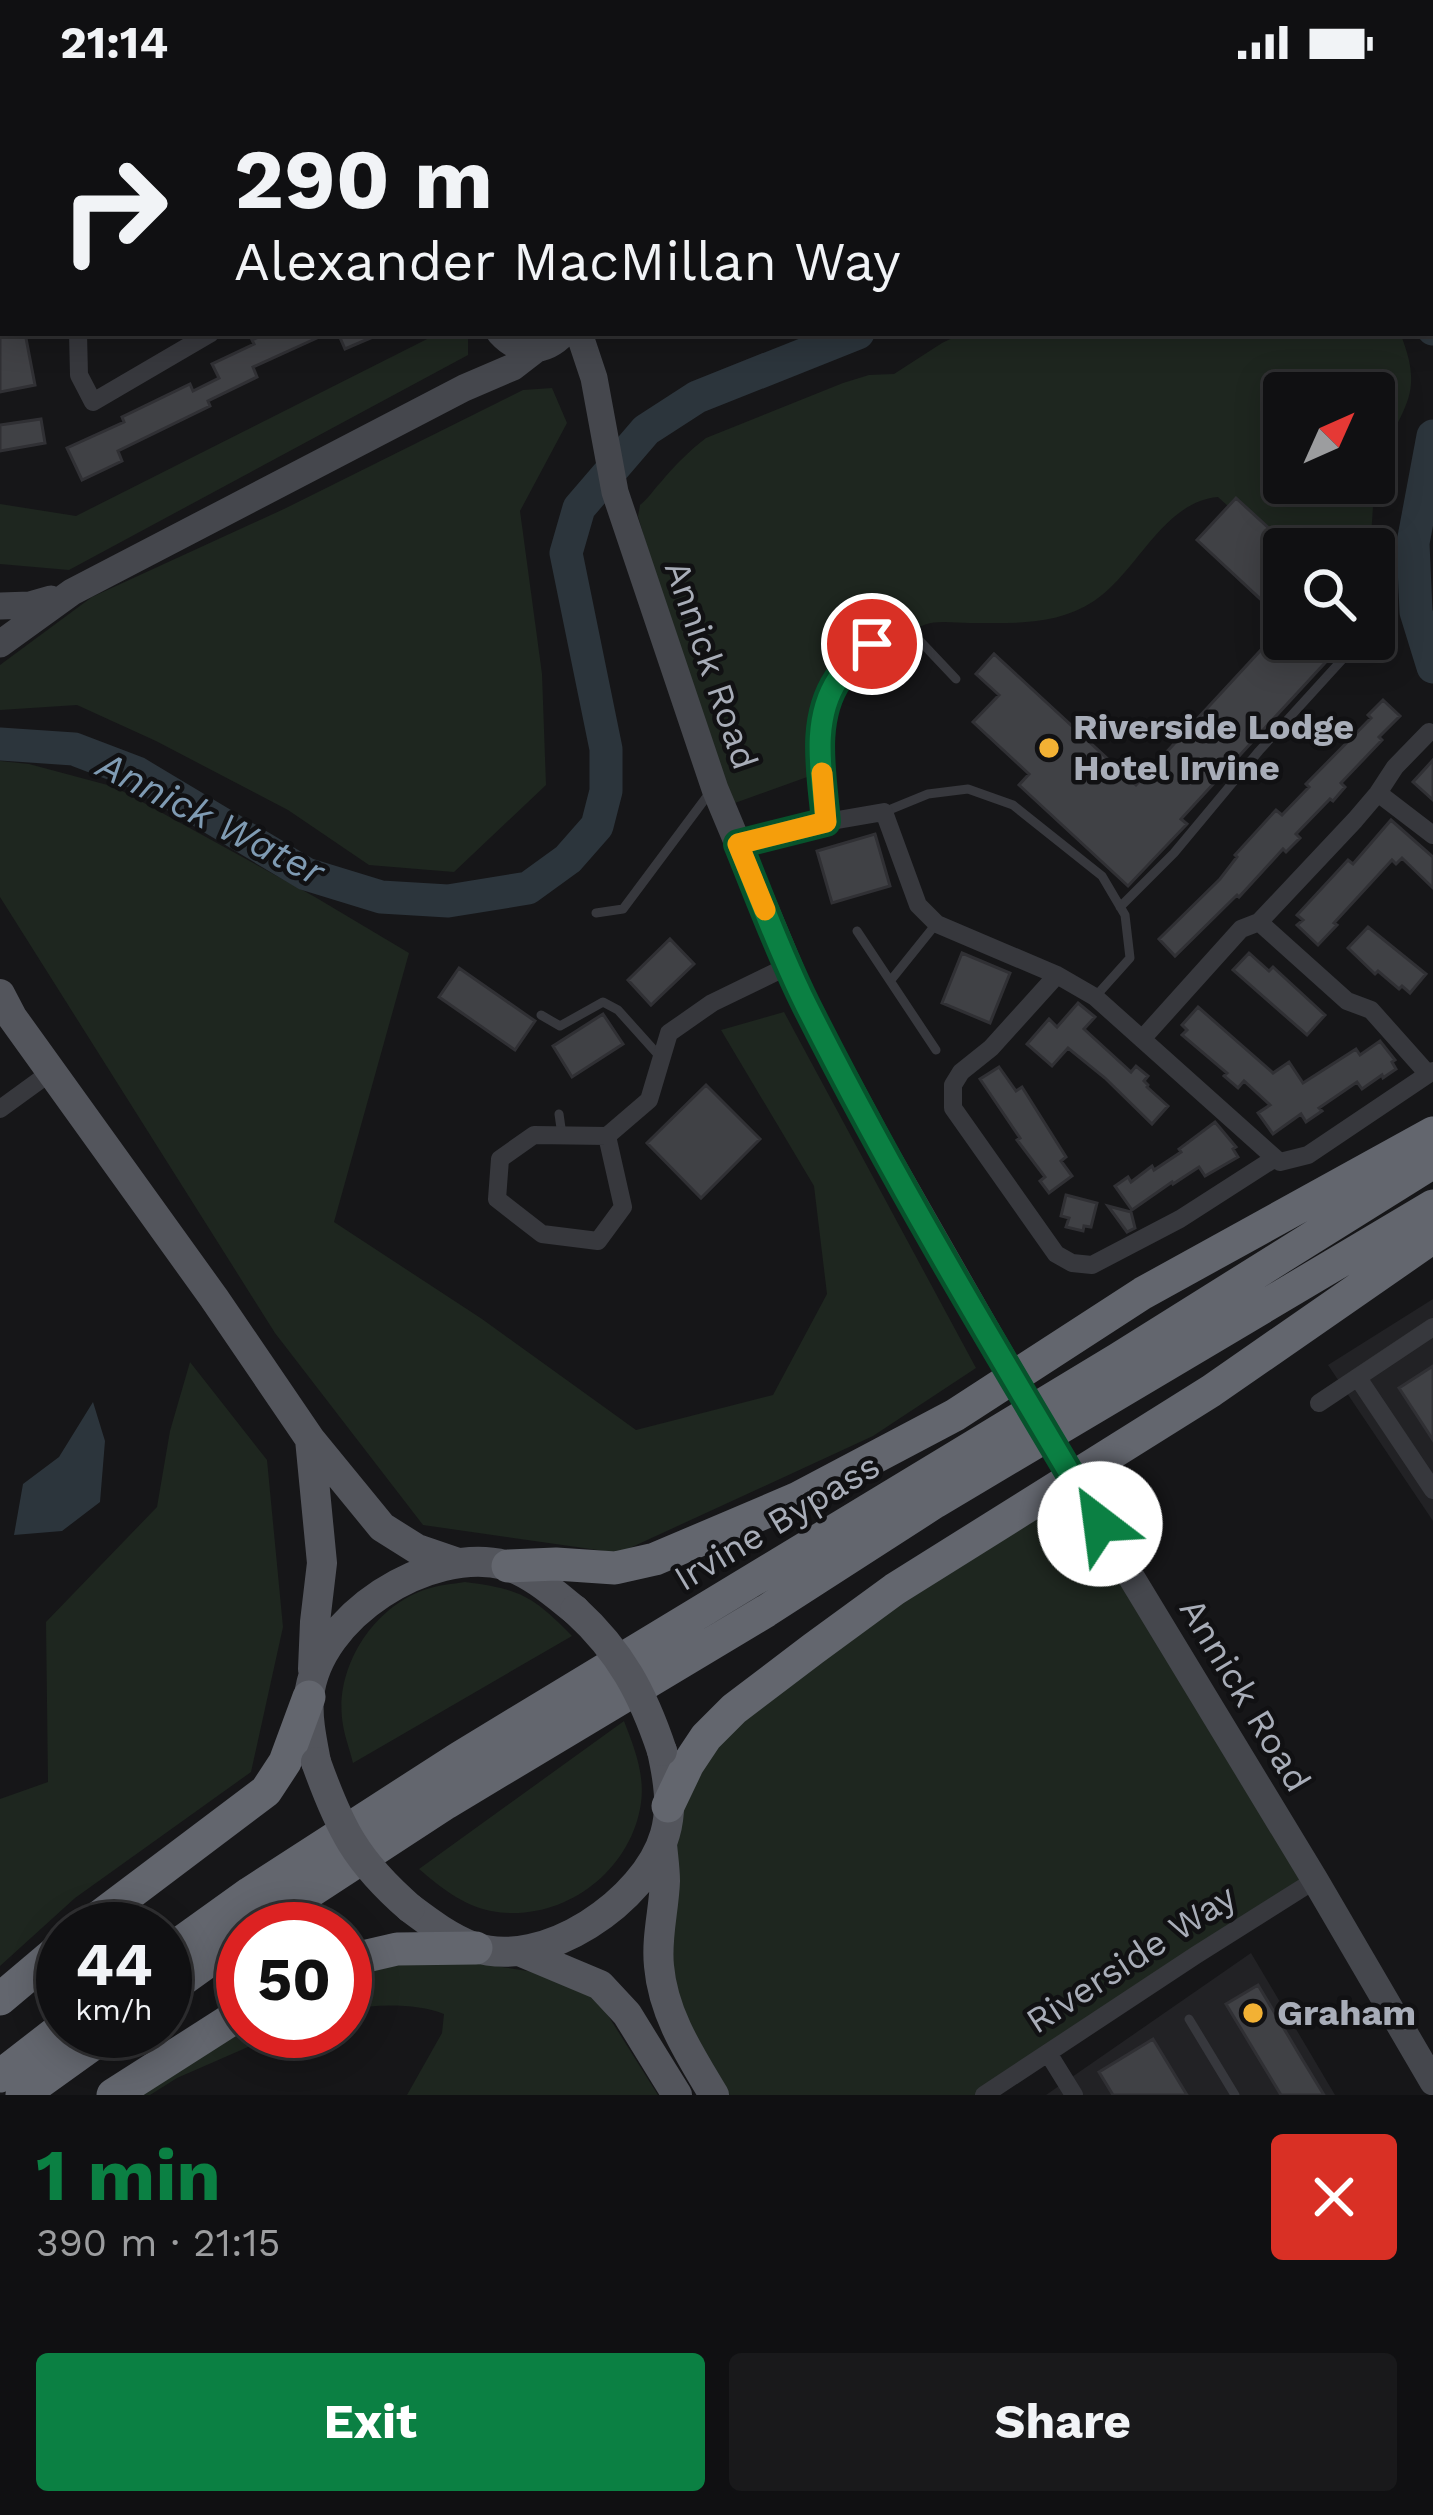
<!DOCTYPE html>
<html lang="en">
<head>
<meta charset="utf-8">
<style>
	:root { --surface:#101012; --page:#19191b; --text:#f1f3f6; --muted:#9c9d9f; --line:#303032; --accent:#0b8043 }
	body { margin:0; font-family:"Work Sans",sans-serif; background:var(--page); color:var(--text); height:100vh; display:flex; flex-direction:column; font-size:45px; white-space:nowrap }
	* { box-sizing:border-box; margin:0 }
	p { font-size:39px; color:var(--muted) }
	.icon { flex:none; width:66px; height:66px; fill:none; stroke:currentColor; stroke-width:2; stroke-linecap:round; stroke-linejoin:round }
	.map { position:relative; height:2011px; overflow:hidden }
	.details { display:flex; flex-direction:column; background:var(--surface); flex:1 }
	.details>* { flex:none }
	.hud { position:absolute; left:0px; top:0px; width:1434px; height:252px; box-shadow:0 6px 30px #0003,0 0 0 3px var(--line); background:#101012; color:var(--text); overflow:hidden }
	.needle { width:78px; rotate:45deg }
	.controls { position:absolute; left:1263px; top:288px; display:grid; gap:24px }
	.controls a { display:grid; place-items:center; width:132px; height:132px; border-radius:12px; background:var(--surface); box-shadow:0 6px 30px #0003,0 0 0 3px var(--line); font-size:60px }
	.speed { position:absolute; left:36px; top:1818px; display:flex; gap:24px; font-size:60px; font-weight:700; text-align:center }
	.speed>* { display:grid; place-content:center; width:156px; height:156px; border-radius:50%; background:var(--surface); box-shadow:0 6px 30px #0003,0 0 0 3px var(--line); line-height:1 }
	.speed small { font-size:30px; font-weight:400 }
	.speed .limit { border:18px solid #d22; background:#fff; color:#111 }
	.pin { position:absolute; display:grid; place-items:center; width:102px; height:102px; color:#fff; margin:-51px; border:6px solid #fff; border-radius:50%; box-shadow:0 3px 12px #0007 }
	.me { position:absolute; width:132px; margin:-66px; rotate:330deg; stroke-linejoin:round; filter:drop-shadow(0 0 9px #0008) }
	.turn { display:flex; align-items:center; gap:42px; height:252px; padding:0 36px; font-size:54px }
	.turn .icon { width:156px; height:156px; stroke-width:2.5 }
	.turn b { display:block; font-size:84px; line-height:102px }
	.round { display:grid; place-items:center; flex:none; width:126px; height:126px; border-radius:12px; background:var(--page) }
	.summary { display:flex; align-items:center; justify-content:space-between; height:204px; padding:0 36px }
	h1 { font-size:72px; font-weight:700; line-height:90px; color:var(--accent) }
	.button { display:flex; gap:24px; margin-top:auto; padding:24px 36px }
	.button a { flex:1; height:138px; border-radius:12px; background:var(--accent); color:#fff; font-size:48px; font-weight:700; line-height:138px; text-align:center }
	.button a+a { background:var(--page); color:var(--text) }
	.status { display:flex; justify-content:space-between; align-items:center; height:84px; padding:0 60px; background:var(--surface); direction:ltr }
	.status svg { height:33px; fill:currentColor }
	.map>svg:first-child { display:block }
	.built { fill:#222225 }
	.green { fill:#1e261f; fill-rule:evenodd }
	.water { fill:#2c353c }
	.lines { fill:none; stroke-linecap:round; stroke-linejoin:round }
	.river { stroke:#2c353c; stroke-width:33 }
	.building { fill:#404145; stroke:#303034; stroke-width:3 }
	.lane { stroke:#37383d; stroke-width:9 }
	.street { stroke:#37383d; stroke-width:18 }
	.secondary { stroke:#45474d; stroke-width:27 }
	.primary { stroke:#53555c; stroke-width:30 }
	.highway { stroke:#63666e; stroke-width:33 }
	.secondary-bridge { stroke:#45474d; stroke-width:27 }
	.primary-bridge { stroke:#53555c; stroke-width:30 }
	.route-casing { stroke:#07532c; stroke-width:30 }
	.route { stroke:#0b8043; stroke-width:21 }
	.slow { stroke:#f59e0b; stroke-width:21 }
	.poi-dot { fill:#f2b134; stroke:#111113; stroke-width:4.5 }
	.labels { text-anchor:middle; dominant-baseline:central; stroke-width:9; stroke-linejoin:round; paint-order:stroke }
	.street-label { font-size:36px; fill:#a8adb8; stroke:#111113 }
	.poi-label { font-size:36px; font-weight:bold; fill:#a8adb8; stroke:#111113; text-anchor:start }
	.water-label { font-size:39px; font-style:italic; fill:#7f9bb3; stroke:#111113 }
</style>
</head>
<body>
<div class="status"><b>21:14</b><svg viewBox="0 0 49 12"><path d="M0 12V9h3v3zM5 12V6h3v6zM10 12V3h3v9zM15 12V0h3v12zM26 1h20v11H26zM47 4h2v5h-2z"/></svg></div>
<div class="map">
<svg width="1433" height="2011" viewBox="0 0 1433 2011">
	<rect width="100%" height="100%" fill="#161618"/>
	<!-- built -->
	<path class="built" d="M1433,1215V1437L1328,1281Z
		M1251,1869L1335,2011H1046Z"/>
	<!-- green -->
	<path class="green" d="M439,249H468V271L69,486L0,480V420L76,432Z
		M963,249H1400C1427,315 1399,322 1380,381C1371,407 1374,438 1369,465H1284V473L1218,413C1162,418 1137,489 1094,517C1056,542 1013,539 970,539C955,539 937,536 924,541C918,543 914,548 908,550C894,556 878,557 864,565C818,591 805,642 810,692L732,720L672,550L638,432L640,421C649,414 653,406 661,398C674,382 689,367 706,354L843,299L869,291L894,290L942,259ZM1284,309H1374V399H1284Z
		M552,304L567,339L520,427L542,590L546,701L454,788L369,781L288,726L156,657L77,621L0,626V581L92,513L284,425L523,306Z
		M0,677L29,680L115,703L315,813L409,869L334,1138L482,1235L636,1346L773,1311L827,1210L814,1102L721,946L784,928L976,1284L873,1352L619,1469L423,1441L275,1249L0,813Z
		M190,1278L267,1376L283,1543L251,1688L75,1814L0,1882V1715L48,1698L46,1538L157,1423L170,1347Z
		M1073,1395L1315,1796L976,2011H719L665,1918L680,1697L717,1643Z
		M465,1498C520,1505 533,1512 572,1552L353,1679C350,1666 345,1654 343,1641C333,1585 373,1522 427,1505C439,1501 452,1500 465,1498Z
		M624,1637C634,1663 645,1690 641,1719C631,1789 561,1840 491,1827C462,1821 440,1803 419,1785Z
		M424,1871L560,1892L583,1905L604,1925L658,2011H407L442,1949L444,1930C415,1919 376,1920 345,1926V1878Z
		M243,1947H285L177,1994L150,2011H117Z"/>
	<!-- water -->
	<path class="water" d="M93,1318L105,1357L100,1418L62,1447L14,1451L23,1400L59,1373Z"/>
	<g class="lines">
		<!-- river -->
		<path class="river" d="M1431,238L1433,245
			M1433,352L1413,459L1416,528L1433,583
			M0,660L74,665L137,689L306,790L381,813L448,817L528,804L568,775L597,742L606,707V665L566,469L579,424L646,346L697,313L858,249"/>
	</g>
	<!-- building -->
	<path class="building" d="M0,249H25L35,301L0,308Z
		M267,249H328L253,283L257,293L208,317L210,322L118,367L122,377L82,396L67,364L124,338L122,333L190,300L193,307L219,294L212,280L254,260L252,256Z
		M338,249H382L345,265Z
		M41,335L45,359L0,367V341Z
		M1236,414L1284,458V537L1197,456Z
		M1284,541V555H1347L1181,735L1187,740L1128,802L1019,701L1029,690L973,638L999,611L976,590L994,570L1136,701Z
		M1383,616L1400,632L1379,653L1382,656L1341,699L1345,703L1333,717L1330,715L1296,750L1300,754L1286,768L1283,765L1239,813L1237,811L1175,872L1159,855L1220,795L1237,773L1235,771L1276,726L1282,731L1309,703L1306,700L1371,634L1368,631Z
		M1433,676V716L1413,698Z
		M1391,736L1433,773V804L1402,774L1396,780L1392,776L1334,839L1337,841L1318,861L1297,841L1303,836L1297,831L1348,776L1353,780Z
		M875,750L890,802L832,819L817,767Z
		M1368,843L1426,890L1410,909L1402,902L1399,905L1378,887L1375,890L1348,864Z
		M670,855L694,880L651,921L628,896Z
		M962,869L1010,889L990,939L942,919Z
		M1249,869L1269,887L1273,883L1325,931L1307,951L1233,886Z
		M459,884L535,937L515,966L439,913Z
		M1078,919L1095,933L1084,945L1131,988L1136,982L1148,992L1144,997L1148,1001L1147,1003L1168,1022L1152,1040L1105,994L1068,964L1052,982L1027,960L1049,935L1057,943Z
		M1198,923L1273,989L1289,978L1303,999L1356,965L1360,971L1380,957L1395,976L1392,978L1396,985L1383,994L1382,991L1362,1005L1357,998L1319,1024L1322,1027L1306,1038L1301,1030L1273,1050L1258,1029L1270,1021L1244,997L1238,1004L1224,992L1227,989L1182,951L1187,946L1182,941Z
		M603,930L623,960L572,993L553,962Z
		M999,983L1016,1007L1022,1003L1066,1073L1061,1077L1072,1092L1049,1109L1040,1097L1045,1093L1017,1056L1020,1054L980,995Z
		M706,1001L760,1055L701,1114L647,1059Z
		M1215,1038L1236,1063L1233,1065L1238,1073L1205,1092L1199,1083L1173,1100L1172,1098L1132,1126L1115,1102L1128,1093L1131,1098L1152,1082L1154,1086L1181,1068L1179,1065Z
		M1066,1111L1097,1119L1091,1143L1084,1142L1083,1147L1066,1143L1069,1134L1061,1132Z
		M1108,1122L1131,1128L1135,1144L1127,1148Z
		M1433,1282V1356L1399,1304Z
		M1258,1901L1302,1975L1324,2011H1281L1226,1920Z
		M1153,1955L1187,2011H1113L1099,1988Z"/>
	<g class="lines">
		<!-- lane -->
		<path class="lane" d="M884,728L928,710L968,705L1013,721L1102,792L1125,831L1130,874L1095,913
			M826,738L820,671L822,632L838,595L872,560L893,554L921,558L956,595
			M1120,823L1174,769L1259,667L1361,555
			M596,829L623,825L711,707
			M857,847L936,966
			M891,896L936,840
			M541,931L560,942L603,918L618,926L662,975
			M559,1030L562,1051
			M1189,1935L1235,2011"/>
		<!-- street -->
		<path class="street" d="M263,0L264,3
			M472,0L473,3
			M985,0L987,3
			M711,3L712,0
			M909,3L921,0
			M1181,3L1182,0
			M1372,3V0
			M0,122H3
			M78,249L79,291L93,318L211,249
			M1378,709L1433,751
			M738,760L826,738L884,728L918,821L937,840L1057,891L1095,913L1142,955L1241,845L1259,838L1355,736L1378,709L1395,683L1429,648
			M1259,838L1347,917L1371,926L1428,990
			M1057,891L991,964L961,988L953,1001V1024L1056,1170L1072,1179L1092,1181L1180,1135L1275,1074L1280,1078L1308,1071L1433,987
			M1142,955L1275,1074
			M0,1025L51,988
			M607,1052L623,1123L598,1157L542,1150L497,1115L500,1075L534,1051L607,1052L649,1016L669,949L712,919L788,882
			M1358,1294L1433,1406
			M1319,1319L1433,1243
			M1048,1969L1074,2011
			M984,2011L1196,1871L1315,1796"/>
		<!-- secondary -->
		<path class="secondary" d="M519,0L520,3
			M500,249C519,270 545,270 564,249
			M579,249L594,294L615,408L715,705L805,920L883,1065L987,1247
			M0,522L30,521L51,515
			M0,560L72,508L464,304L513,283L535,266
			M1099,1440L1315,1796L1433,1998"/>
		<!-- primary -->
		<path class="primary" d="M0,910L12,933L214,1214L310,1355L382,1443L417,1465L458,1479
			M310,1355L322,1479L315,1538L313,1585
			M316,1678C312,1657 307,1634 309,1613C317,1532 429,1462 505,1481C530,1488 555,1510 575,1526
			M662,1760C663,1772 665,1785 665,1797C664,1826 656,1853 659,1882C663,1930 690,1971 714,2011
			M410,1824C430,1839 450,1854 474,1863C543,1887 646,1817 665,1750C673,1723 668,1694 662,1667
			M519,1867L600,1901L627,1930L677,2011"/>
		<!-- highway -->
		<path class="highway" d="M508,1482L556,1480L615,1484L655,1475L796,1415L955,1331L1143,1209L1433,1049
			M668,1722L688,1680L706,1653L734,1625L813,1565L895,1505L1211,1307L1433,1153
			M83,1845L266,1707L285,1678L309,1613
			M253,1845L446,1719L766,1527L935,1418L1433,1122
			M165,1870L250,1809L459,1674L1118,1275L1433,1078
			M345,1877L397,1865L476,1864
			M165,1908L243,1852
			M0,1915L63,1862
			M0,1992L63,1943
			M22,2011L111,1947
			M113,2011L243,1928"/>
		<!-- secondary-bridge -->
		<path class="secondary-bridge" d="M987,1247L1099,1440"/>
		<!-- primary-bridge -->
		<path class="primary-bridge" d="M575,1526C621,1568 643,1610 662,1667
			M316,1678C340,1745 356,1777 410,1824"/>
	</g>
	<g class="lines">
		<!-- route casing -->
		<g class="route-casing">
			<path id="route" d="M872,560C861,571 846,583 838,595C810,637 822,691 826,738L738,760C760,814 780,869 806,921C895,1098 998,1269 1100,1440"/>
		</g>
		<!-- route -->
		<use href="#route" class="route"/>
		<!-- slow -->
		<path class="slow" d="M765,826L738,760L826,738L822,689"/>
	</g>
	<!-- markers -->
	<g class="poi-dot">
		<circle cx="1049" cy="664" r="12"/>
		<circle cx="1253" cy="1929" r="12"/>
	</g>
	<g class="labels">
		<!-- street labels -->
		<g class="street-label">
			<text transform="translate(711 581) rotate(71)">Annick Road</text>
			<text transform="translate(777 1438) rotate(-31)">Irvine Bypass</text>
			<text transform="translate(1245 1611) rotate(59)">Annick Road</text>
			<text transform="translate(1131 1875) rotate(-33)">Riverside Way</text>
		</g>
		<!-- poi labels -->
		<g class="poi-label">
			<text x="1073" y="643">Riverside Lodge<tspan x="1073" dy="41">Hotel Irvine</tspan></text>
			<text x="1277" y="1929">Graham</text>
		</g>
		<!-- water labels -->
		<g class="water-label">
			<text transform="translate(211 734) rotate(27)">Annick Water</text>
		</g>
	</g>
</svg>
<div class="controls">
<a><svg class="needle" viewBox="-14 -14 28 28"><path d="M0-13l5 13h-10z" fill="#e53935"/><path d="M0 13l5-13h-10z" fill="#9c9d9f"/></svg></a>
<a><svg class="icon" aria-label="search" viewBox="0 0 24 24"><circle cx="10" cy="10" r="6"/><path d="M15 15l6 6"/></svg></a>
</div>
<div class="speed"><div>44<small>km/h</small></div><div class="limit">50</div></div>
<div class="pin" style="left:872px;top:560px;background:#d93025"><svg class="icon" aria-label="arrive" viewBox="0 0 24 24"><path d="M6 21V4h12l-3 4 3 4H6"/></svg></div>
<svg class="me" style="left:1100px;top:1440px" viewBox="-20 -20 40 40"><circle r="19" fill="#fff"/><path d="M0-13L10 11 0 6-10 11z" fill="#0b8043"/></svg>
<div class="hud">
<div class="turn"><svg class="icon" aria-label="right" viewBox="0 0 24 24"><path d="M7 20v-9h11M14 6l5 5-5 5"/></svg><div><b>290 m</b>Alexander MacMillan Way</div></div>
</div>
</div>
<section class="details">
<div class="summary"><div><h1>1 min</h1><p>390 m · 21:15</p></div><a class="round" style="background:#d93025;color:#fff"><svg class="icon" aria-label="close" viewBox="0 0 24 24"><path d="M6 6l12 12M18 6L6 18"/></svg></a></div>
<div class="button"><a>Exit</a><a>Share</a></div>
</section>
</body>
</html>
